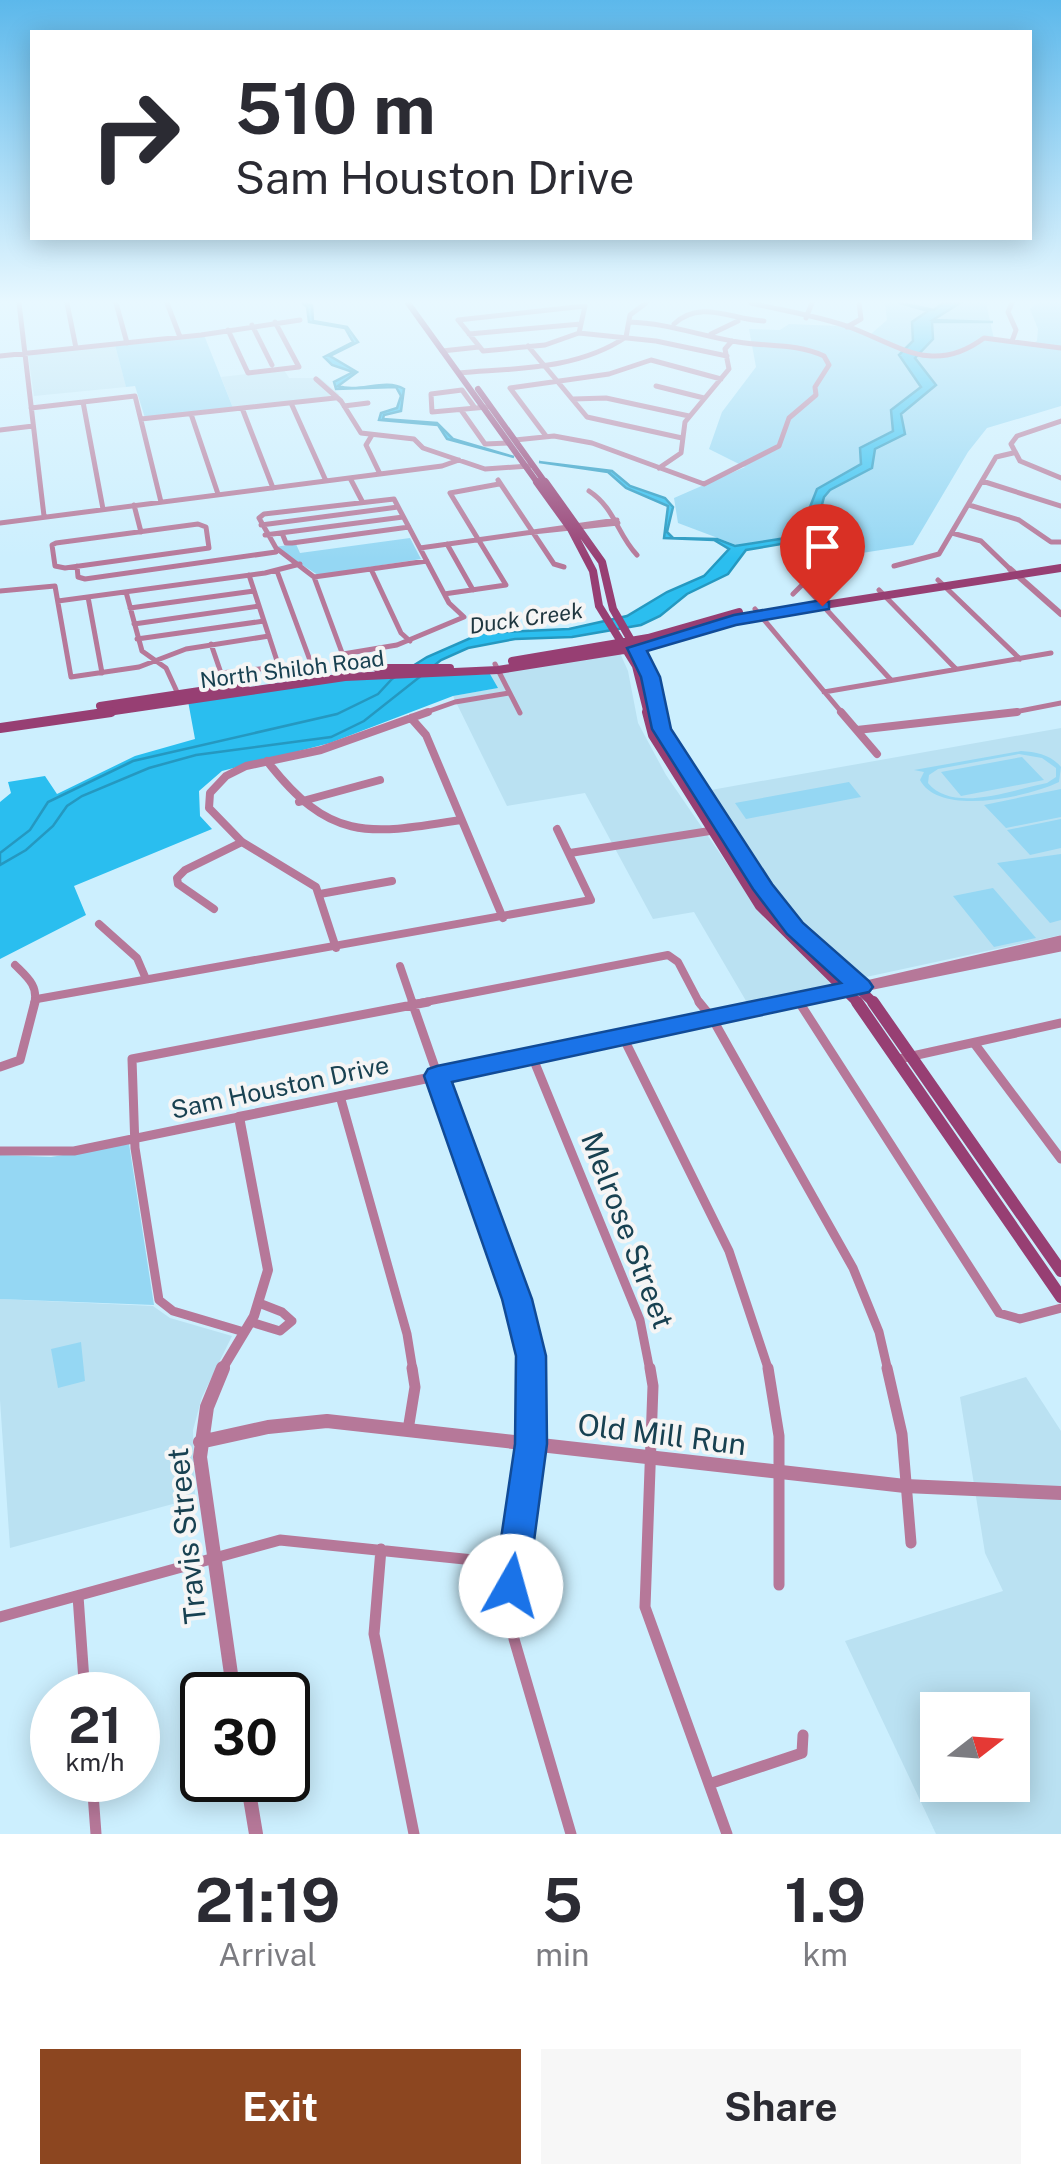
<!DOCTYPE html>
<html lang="en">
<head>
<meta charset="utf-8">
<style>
	:root { --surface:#fff; --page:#f7f7f7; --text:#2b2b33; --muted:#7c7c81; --accent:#8c4620 }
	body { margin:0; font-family:"Public Sans",sans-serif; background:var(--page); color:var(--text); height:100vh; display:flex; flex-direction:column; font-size:38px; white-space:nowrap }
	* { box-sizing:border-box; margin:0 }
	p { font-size:32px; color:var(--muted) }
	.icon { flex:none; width:55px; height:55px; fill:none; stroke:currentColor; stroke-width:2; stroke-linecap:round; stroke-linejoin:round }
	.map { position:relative; height:1834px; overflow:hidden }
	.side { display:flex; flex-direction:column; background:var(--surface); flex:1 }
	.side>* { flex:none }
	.top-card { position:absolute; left:30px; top:30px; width:1002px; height:210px; border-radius:0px; box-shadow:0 5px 25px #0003; background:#fff; color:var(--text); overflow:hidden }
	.needle { width:65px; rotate:73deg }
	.tools { position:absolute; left:920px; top:1692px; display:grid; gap:20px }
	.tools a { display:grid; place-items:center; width:110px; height:110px; border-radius:0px; background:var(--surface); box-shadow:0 5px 25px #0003; font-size:50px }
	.speed { position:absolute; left:30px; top:1672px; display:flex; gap:20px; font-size:50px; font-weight:700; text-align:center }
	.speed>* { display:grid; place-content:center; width:130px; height:130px; border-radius:50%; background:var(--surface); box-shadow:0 5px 25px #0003; line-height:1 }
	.speed small { font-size:25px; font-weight:400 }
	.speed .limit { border:5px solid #111; border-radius:15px; background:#fff; color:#111 }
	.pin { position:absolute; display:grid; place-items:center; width:85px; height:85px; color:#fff; margin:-102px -42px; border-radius:50% 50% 50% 0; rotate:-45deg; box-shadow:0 0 10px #0007 }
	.pin .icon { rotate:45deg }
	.me { position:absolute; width:110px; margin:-55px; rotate:7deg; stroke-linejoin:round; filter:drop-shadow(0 0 8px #0008) }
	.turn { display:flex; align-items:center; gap:35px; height:210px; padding:0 40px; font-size:45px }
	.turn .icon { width:130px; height:130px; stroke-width:2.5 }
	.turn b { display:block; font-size:70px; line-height:85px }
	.eta { display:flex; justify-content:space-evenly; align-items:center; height:170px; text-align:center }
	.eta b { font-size:60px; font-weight:700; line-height:70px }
	.cta { display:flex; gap:20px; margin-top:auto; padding:20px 40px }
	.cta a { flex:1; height:115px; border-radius:0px; background:var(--accent); color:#fff; font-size:40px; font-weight:700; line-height:115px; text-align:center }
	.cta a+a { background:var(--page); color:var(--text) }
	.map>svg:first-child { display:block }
	.built { fill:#bae1f2; fill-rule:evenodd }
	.green { fill:#95d7f3; fill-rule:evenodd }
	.forest { fill:#2abeef }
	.water { fill:#2bbeef; stroke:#2598c0; stroke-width:2.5 }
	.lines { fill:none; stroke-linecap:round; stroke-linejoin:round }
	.minor-far3 { stroke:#b67899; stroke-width:5 }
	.minor-far2 { stroke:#b67899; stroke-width:8 }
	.minor-far1 { stroke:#b67899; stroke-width:9 }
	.minor { stroke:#b67899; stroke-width:11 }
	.tertiary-far3 { stroke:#b67899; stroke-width:6 }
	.tertiary-far2 { stroke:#b67899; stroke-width:9 }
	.tertiary-far1 { stroke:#b67899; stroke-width:10 }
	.tertiary { stroke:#b67899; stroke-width:14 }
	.secondary-far3 { stroke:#973f73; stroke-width:6 }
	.secondary-far2 { stroke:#973f73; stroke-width:8 }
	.secondary-far1 { stroke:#973f73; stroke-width:10 }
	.secondary { stroke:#973f73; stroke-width:12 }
	.route { fill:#1a73e8; stroke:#114b97; stroke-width:2.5 }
	.labels { text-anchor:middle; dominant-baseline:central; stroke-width:8; stroke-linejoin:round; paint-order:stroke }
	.far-water-label { font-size:22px; font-style:italic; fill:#203740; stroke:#f5f5f5 }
	.far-street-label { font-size:22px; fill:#184151; stroke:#f5f5f5 }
	.street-label { font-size:25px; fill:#184151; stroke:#f5f5f5 }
	.near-street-label { font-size:30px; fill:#184151; stroke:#f5f5f5 }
</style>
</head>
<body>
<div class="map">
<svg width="1061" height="1834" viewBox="0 0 1061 1834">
	<rect width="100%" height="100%" fill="#cceffe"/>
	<!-- built -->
	<path class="built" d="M115,345L126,387L34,396L28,354Z
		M284,370L289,378H320L340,395L233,408L221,377Z
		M620,653L628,671L638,723L666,775L765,919L834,985L749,1006L694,912L653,919L585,793L507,806L453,696L497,688L490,674Z
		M1061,728V935L866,977L791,910L711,790Z
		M0,1299L153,1306L170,1318L232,1336L202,1397L193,1430L195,1498L10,1548L0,1400Z
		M1026,1377L1061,1431V1834H936L845,1641L1003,1591L985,1553L960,1397ZM938,1710H1012V1785H938Z"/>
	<!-- green -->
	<path class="green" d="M885,303H986L994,339L1030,345L1037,341L1038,329L1030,309L1038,303H1061V406L987,428L968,452L913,545L849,555L823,536L800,533L768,543L739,546L678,523L674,498L745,467L709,449L722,412L756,367L749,329L780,330L789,324L838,326L871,334L887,320Z
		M204,335L233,408L145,418L135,386L126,387L115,345Z
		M410,538L421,559L318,575L274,547L296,544L300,553Z
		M1021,751C1037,752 1051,755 1061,767L1059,782C1028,797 939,817 920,780L924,772L914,770ZM1019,754L1042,758L1056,768V777L1047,783C1014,789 953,814 928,783L929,775L938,769Z
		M1022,757L1044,780L961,796L941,772Z
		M849,782L861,797L746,819L735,803Z
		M1061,789V817L1006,828L984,805Z
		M1061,819V848L1030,855L1007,830Z
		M1061,854V920L1050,923L997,863Z
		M993,888L1036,938L994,947L953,896Z
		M129,1144L154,1305L0,1299V1155L51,1157Z
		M81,1342L85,1381L58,1388L51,1349Z"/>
	<!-- forest -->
	<path class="forest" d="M490,674L498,688L453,696L330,743L222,771L199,791L200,816L212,829L74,886L86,915L0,959V802L11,793L8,782L45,776L57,794L135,756L195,739L188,701L352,678Z"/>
	<!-- water -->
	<path class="water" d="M302,303L312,305L313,321L347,327L358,342L330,356L357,372L338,386C359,393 385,378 404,389L401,411L384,415L383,419L437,423L453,439L514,457L447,439L438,425L379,420L381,413L397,408L401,396L396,387L336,389L334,382L353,372L332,365L324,357L353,342L345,328L309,322L307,307Z
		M900,303L934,310L943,303H960L933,320L993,322H932L933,339L915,358L936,385L901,414L905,434L875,449L872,468L830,490L824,497L815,531L804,540L746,550L728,574L687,594L660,616L641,625L572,637L515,639L468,648L441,660L364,721L331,737L196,755L149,768L82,796L67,806L53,826L26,850L0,865V853L30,830L48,802L133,761L337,714L378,694L392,679L427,657L482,633L569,629L627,616L667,592L704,576L729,549L714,540L664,538L668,506L626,488L608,472L539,462L612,471L630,486L665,498L673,507L667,532L673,538L717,539L735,546L792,537L803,525L817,489L861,464L860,448L893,431L891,410L921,387L899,355L913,341L912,322L928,311Z"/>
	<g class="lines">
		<!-- minor-far3 -->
		<path class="minor-far3" d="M19,303L44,516
			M67,303L76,348
			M116,303L127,343
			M167,303L180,337
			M751,303C784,311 820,316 852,328C901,347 934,375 984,338L1061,348
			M1012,303L1008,312L1016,330L1012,341
			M585,306L579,333L545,345L483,351L458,320Z
			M806,318L812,303
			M674,324C701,299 732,320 764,321
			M252,325L272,365
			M847,327L861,319L859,303
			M228,330L248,373L299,367L275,322
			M579,333L656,341L727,356
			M469,334L581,324
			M711,334L738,321
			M528,346L587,417L682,438
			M442,351L479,347
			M0,356L201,335L300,320
			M459,373C516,368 577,370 626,337L630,315L646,303
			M316,379L341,401L361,433L414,439L423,448L485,469L529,466
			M656,386L704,398
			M573,399L606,398L689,416
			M83,402L103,509
			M291,403L326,481
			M344,406L368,403
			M31,408L135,396L161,502
			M242,408L273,488
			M475,408L462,390L431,394L432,412L487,407
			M461,410L485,444L508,443
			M191,414L218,494
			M141,419L335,398
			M1061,421L1017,436L1011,444L1020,461L1061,478
			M0,430L33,426
			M372,435L366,445L380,474
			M546,436L510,388L609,374L651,360L721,379
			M515,440L554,436L592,443L704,484L779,446L789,418L816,395L815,387L829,365L824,356C796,343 768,347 738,342C701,336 667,323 629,322
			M659,468L681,453L685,422L729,369L725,349L732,341
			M350,478L362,501
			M498,480L554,564L564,567
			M982,481L1061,506
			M589,491C615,508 617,534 637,555
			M134,505L141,532
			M969,505L1019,520L1051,542H1061
			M617,520L533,532L618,523
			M0,523L442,466L459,460
			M198,524L206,527L209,548L65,568L55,566L52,545L56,543Z
			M261,525L398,507
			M282,533L286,543H292L409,527
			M952,533L981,541L1010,569
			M265,535L403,517
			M447,544L473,590
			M420,548L533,532
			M77,566L78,577L85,579L276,552
			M894,566L939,554L996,457L1013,453
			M371,569L427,561
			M277,571L311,663
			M314,577L371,569L401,633L410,641
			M938,580L1020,659
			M803,584L891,680
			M879,590L956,669
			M0,591L55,586L71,677L139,667L186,649L269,636
			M126,592L142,651L166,668L178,694
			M444,594L506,585L450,493L499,484
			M793,594L803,584L832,574L818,562
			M88,597L102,673
			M58,601L265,573L300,564
			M130,608L254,591
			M755,609L843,714
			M134,624L259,606
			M137,639L264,621
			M211,644L221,673L279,667L249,575
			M343,654L397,645L464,617L449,603L394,499L264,514L259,518L276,548L314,577L351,677
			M495,664L520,713
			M824,692L1051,653
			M421,714L455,702L509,693
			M1004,714L1061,703"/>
		<!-- minor-far2 -->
		<path class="minor-far2" d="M841,712L877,754
			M411,718L426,735L503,918
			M857,730L1017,712
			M267,761C330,842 367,835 461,820
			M299,802L380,780
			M570,853L716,830
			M320,894L392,881
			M214,909L178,884L177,878L185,870L242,842
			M99,924L137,958L146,979
			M336,948L316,887L242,842L209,808L210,793L226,776L246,766L321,750L428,712
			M15,965C27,977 39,986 34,1004
			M400,966L413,1004
			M37,999L591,900L557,829
			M415,1004L668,955L678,962L700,1004"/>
		<!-- minor-far1 -->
		<path class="minor-far1" d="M412,1002L527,1330L532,1371
			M699,1002L712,1018L853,1268L879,1332L888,1371
			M799,1002L999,1313L1020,1319L1061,1308
			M623,1037L729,1251L769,1371
			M974,1043L1061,1159
			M532,1056L640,1320L650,1371
			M899,1059L1061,1023
			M0,1067L20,1060L35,1002
			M340,1096L407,1334L413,1371
			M0,1151H74L239,1117
			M251,1322L280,1331L292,1321L282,1312L259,1303
			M244,1332L173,1311L159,1300L135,1148L132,1059L428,1002"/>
		<!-- minor -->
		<path class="minor" d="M532,1368C538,1460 504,1548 514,1639L571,1834
			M650,1368L653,1386L645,1607L727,1834
			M768,1368L779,1436V1585
			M887,1368L902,1434L911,1543
			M408,1430L415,1387L412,1368
			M381,1549L374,1634L414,1834
			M78,1596L85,1695
			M0,1617L280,1540L513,1564
			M92,1780L96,1834
			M709,1784L802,1753L803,1735"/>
		<!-- tertiary-far3 -->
		<path class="tertiary-far3" d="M1010,569L1061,614"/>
		<!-- tertiary-far2 -->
		<path class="tertiary-far2" d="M863,987L1061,947
			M785,1004L1061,940"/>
		<!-- tertiary-far1 -->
		<path class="tertiary-far1" d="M221,1371L254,1316L268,1270L239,1117L797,1002"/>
		<!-- tertiary -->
		<path class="tertiary" d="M223,1368L207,1407L200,1457L234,1695
			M200,1442L268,1427L327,1421L905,1486L1061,1493
			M247,1780L256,1834"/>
		<!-- secondary-far3 -->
		<path class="secondary-far3" d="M408,303L539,485
			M478,389L547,485"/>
		<!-- secondary-far2 -->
		<path class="secondary-far2" d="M537,482L571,529L593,571L599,606L636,666L648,714
			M545,482L602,562L613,609L647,668L658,714
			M512,661L648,638L739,612
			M377,668H450
			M100,706L246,684
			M94,714L345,677L498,670L655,645L748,617L1061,568"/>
		<!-- secondary-far1 -->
		<path class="secondary-far1" d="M647,712L653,735L760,906L859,1004
			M658,712L662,729L696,784L787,920L875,1004
			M0,728L111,712"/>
		<!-- secondary -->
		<path class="secondary" d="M857,1002L1061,1297
			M873,1002L1061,1271"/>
	</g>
	<!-- sky -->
	<linearGradient id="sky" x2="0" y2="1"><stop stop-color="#5cb8eb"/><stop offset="0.54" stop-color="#e8f8ff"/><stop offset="1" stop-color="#e8f8ff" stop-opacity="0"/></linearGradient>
	<rect width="1061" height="559" fill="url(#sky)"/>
	<!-- route -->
	<path class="route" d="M822,600L829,602V609L736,625L647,651L660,677L671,729L772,884L803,923L869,981L873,987L869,992L452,1082L532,1299L546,1356L547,1444L528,1586L523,1598L511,1603L499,1598L494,1586L515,1444L516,1356L502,1299L424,1076L428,1069L437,1066L841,983L787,934L753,889L652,729L641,677L627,648L734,615Z"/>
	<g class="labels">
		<!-- far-water labels -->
		<g class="far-water-label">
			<text transform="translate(526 618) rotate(-8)">Duck Creek</text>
		</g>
		<!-- far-street labels -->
		<g class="far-street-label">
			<text transform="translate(292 669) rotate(-7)">North Shiloh Road</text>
		</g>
		<!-- street labels -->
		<g class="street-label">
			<text transform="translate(280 1087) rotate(-12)">Sam Houston Drive</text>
		</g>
		<!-- near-street labels -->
		<g class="near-street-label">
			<text transform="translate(628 1230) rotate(69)">Melrose Street</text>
			<text transform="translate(662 1434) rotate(7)">Old Mill Run</text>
			<text transform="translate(186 1536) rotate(-96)">Travis Street</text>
		</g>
	</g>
</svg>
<div class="tools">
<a><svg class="needle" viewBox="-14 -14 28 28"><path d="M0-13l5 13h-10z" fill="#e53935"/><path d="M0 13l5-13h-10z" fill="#7c7c81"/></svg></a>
</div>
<div class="speed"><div>21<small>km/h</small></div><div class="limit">30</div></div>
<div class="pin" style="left:822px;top:606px;background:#d93025"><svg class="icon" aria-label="arrive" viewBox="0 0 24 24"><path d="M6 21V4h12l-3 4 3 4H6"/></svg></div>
<svg class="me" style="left:511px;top:1586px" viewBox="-20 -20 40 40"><circle r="19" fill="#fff"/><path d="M0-13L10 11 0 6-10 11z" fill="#1a73e8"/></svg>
<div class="top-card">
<div class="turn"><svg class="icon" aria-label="right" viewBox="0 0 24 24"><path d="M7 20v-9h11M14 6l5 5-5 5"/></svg><div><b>510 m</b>Sam Houston Drive</div></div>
</div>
</div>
<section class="side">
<div class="eta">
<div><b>21:19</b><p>Arrival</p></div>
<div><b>5</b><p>min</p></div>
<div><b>1.9</b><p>km</p></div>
</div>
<div class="cta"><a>Exit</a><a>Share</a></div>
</section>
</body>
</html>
